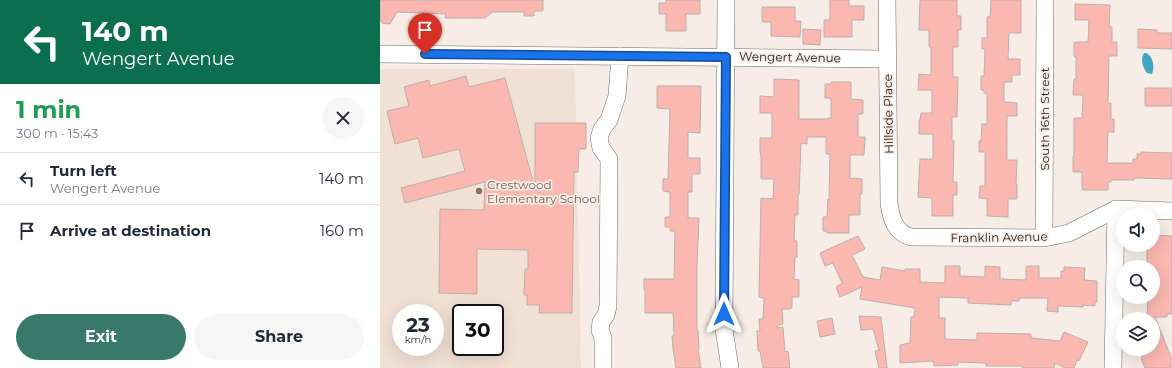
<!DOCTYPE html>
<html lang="en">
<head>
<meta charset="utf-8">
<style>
	:root { --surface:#fff; --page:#f6f6f7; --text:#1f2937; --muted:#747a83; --line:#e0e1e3; --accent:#397969 }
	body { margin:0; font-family:Montserrat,sans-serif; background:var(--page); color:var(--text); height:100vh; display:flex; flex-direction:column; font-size:15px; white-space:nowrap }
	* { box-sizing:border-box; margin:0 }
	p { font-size:13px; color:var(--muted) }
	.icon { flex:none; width:22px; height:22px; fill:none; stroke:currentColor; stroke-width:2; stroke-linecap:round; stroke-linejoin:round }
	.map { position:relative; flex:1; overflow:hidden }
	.sheet { display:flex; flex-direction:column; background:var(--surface); width:380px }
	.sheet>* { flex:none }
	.guide { background:#0b6e4f; color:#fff; overflow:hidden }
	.tools { position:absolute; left:736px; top:208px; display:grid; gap:8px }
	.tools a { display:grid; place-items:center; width:44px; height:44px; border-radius:50%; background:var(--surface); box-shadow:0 4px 16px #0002; font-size:20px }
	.speed { position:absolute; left:12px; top:304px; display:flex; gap:8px; font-size:20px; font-weight:700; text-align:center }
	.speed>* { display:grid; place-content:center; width:52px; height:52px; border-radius:50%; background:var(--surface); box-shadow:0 4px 16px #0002; line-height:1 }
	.speed small { font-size:10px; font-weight:400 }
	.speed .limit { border:2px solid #111; border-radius:6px; background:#fff; color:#111 }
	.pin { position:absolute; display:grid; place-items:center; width:34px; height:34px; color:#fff; margin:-41px -17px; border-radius:50% 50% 50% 0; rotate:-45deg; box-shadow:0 0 4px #0007 }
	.pin .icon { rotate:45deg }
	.me { position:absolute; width:44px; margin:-22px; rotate:0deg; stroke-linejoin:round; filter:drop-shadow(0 0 3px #0008) }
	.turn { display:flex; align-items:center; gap:14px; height:84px; padding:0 16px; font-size:18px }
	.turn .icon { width:52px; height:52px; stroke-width:2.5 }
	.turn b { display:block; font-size:28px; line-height:34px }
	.round { display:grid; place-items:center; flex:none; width:42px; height:42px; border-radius:21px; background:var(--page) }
	.summary { display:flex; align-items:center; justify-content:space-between; height:68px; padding:0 16px }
	h1 { font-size:24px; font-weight:700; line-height:30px; color:#1e9e55 }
	.primary-button { display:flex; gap:8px; margin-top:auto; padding:8px 16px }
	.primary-button a { flex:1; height:46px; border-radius:24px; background:var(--accent); color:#fff; font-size:16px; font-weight:700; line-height:46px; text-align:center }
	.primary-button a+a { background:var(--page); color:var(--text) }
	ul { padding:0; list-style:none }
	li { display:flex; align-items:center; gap:12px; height:52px; padding:0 16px; border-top:1px solid var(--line) }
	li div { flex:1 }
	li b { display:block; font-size:15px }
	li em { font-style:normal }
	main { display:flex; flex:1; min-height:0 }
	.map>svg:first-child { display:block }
	.built { fill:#f1e0d4; fill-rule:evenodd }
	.water { fill:#3ca6c3 }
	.building { fill:#fab8b1; stroke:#bbafad }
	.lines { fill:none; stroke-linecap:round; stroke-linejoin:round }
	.minor-casing { stroke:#716962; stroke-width:18 }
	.minor { stroke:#fff; stroke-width:17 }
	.route-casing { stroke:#114b97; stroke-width:10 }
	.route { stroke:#1a73e8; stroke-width:7 }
	.education-dot { fill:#8d6e63; stroke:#f7ede6; stroke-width:1.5 }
	.labels { text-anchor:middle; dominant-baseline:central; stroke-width:3.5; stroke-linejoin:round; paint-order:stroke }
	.street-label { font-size:12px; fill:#201d1a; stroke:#f7ede6 }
	.education-label { font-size:12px; fill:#785e54; stroke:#f7ede6; text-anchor:start }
</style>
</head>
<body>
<main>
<section class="sheet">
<div class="guide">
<div class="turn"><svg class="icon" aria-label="left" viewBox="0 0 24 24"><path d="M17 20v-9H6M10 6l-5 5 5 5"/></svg><div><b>140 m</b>Wengert Avenue</div></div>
</div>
<div class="summary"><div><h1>1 min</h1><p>300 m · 15:43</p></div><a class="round"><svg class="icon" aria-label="close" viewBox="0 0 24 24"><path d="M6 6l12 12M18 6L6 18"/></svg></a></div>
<ul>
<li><svg class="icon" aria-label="left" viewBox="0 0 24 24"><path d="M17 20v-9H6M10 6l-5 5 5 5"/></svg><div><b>Turn left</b><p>Wengert Avenue</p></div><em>140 m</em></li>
<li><svg class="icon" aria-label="arrive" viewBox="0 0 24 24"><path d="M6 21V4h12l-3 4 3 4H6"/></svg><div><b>Arrive at destination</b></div><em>160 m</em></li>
</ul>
<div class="primary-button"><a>Exit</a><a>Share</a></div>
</section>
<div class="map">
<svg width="792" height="368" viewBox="0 0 792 368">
	<rect width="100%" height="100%" fill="#f7ede6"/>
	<!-- built -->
	<path class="built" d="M0,69H195L201,368H0ZM21,313H55V347H21ZM81,313H115V347H81Z"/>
	<!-- water -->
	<path class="water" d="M764,53H766C773,56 775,67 772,74L767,73C763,68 760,59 764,53Z"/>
	<!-- building -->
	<path class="building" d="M0,0H163V11H154V16H144V12H112L105,18H65L66,14L17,12L10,24L2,23L0,19Z
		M286,0H320V14H306V31H286V14H279V3H286Z
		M450,0H469V6H484V20H472V37H444V20H450Z
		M540,0H577V16H581V30H578V47H573V77H578L577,117H572V141H574L573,182H577V195H573V216H552V198L538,197L540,159H553V134H539V120H540L541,113H552V90H538L539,74L551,75V47H549V30H539Z
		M611,0H641V33H629L628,59H640V75H632V82H624V102L637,103V116H627V160H637L636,184H637V199H628V217L607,216V199L599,198L600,186H605V152H599V141H601L602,124H607V93H604V90H601V76H604L605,49H602V38H607V17H610Z
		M695,4L730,5L729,27H732V42H737V56H729L728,103H731V119H734V132H728L727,163H753V159H757V154H761V152L792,153V179L754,178V180H731V182H728V190H702V172H693V156H694V118H702L703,95H693L694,79H696V57L694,56V42H708L709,20H695Z
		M382,7H415V21H421L420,37L391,36V22H382Z
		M423,29L441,30L440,45L423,44Z
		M758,29L777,30V33H792V49L758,48Z
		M86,76L89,87L125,78L154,185H155V123H206V149H199L198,172H194L192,313H159L160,305H147V295H144L145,269H148V250L97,249V294L59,293L60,209L104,210L105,182L25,203L21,188L85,171L79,149L43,158L38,138L15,144L7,111L29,106L24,87L49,80L50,86Z
		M394,79L419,80V119H448V118H451V98H445V84H451V82H471V99L483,100V114H478V137H485L484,155H470V178L482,179V194H480V215H469V233H447V231H443V217H447L448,199L449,200L450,154H446V137H427V144L421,143L419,195H418V215H415L414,241H417V257H415L414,279L419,280V297H412V308H410V309H402L403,324L397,326V328L403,327L405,352L408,351L410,368H383L380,351H378L377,331H380L379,319H383L384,298L379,297L381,198L393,199L394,179H381V154L380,153V138H392V113H380V96L394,97Z
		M277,86H321L320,133L308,132V158H320V174H312V192H308V218H319L317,264V330H318L319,349H318L321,368H296L293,349L292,336H294L293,313H265V290H264V279H294L295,231H290V227H285V217H290V192L283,191V179H288L290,109L277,108Z
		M765,88H792V106H765Z
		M773,235L792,236V314H787V317H775L791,357V368H765L761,358L763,357L762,354L767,352L766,349H773V317H767L768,297H773V267H767V245H773Z
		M478,236L485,249L472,255L483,277L500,280L502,267L525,271V269H540V282L565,283V266H580V276L605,277V266L620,267V279L646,280V266H659V278H681V271H684V267L705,268L704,280L717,281V302L715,301V306L703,305V307L678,306V312L667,311L668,298H639V301H631V305L588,303V298L559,297V318H565V339L597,340V333L651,334V338L680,341L684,332L708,342L699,361L697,360L694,368H685L675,363L674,368H642V366H606V363L578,362V365L554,366L553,361L520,363V345L530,343L531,317H534L535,308L480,299L482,287L460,297L456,287L462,283L453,263L445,266L440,253Z
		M479,316L501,317L507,368H499L495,351L500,350H499L493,329L481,330Z
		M452,318L455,334L440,337L437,321Z"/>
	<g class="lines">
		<!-- minor casing -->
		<g class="minor-casing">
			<path id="minor" d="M346,0L344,329L350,368
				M507,0L509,203C511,218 515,233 531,237L664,238L689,233L736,209L792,211
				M0,54L507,59
				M664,238L665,0
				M223,368V338L220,330L221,322L226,315L228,306L229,159L221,148L219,138L222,129L229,120L237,96L240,56
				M733,368L736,209"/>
		</g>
		<!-- minor -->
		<use href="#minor" class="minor"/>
	</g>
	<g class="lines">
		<!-- route casing -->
		<g class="route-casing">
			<path id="route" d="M45,54L346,57L344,314"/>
		</g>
		<!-- route -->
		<use href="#route" class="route"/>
	</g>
	<!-- markers -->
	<circle class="education-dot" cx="99" cy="191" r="4"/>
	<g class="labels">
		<!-- street labels -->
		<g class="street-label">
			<text transform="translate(410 57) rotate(1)">Wengert Avenue</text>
			<text transform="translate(508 114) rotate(-91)">Hillside Place</text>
			<text transform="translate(664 119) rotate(-90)">South 16th Street</text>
			<text transform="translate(619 237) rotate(-1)">Franklin Avenue</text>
		</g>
		<!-- education labels -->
		<g class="education-label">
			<text x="107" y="184">Crestwood<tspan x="107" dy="14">Elementary School</tspan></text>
		</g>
	</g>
</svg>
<div class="tools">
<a><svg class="icon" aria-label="sound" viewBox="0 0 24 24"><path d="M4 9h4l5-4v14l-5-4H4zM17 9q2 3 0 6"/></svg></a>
<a><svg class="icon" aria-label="search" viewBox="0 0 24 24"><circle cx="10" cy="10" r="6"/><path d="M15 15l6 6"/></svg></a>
<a><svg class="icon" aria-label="layers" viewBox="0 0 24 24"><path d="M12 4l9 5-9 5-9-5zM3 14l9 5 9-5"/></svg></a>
</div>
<div class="speed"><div>23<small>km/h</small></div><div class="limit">30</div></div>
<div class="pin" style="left:45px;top:54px;background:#d93025"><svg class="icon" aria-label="arrive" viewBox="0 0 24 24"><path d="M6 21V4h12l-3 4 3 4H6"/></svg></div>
<svg class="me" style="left:344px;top:314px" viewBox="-20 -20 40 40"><path d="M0-17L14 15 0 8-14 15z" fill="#1a73e8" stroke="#fff" stroke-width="4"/></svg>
</div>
</main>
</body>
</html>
